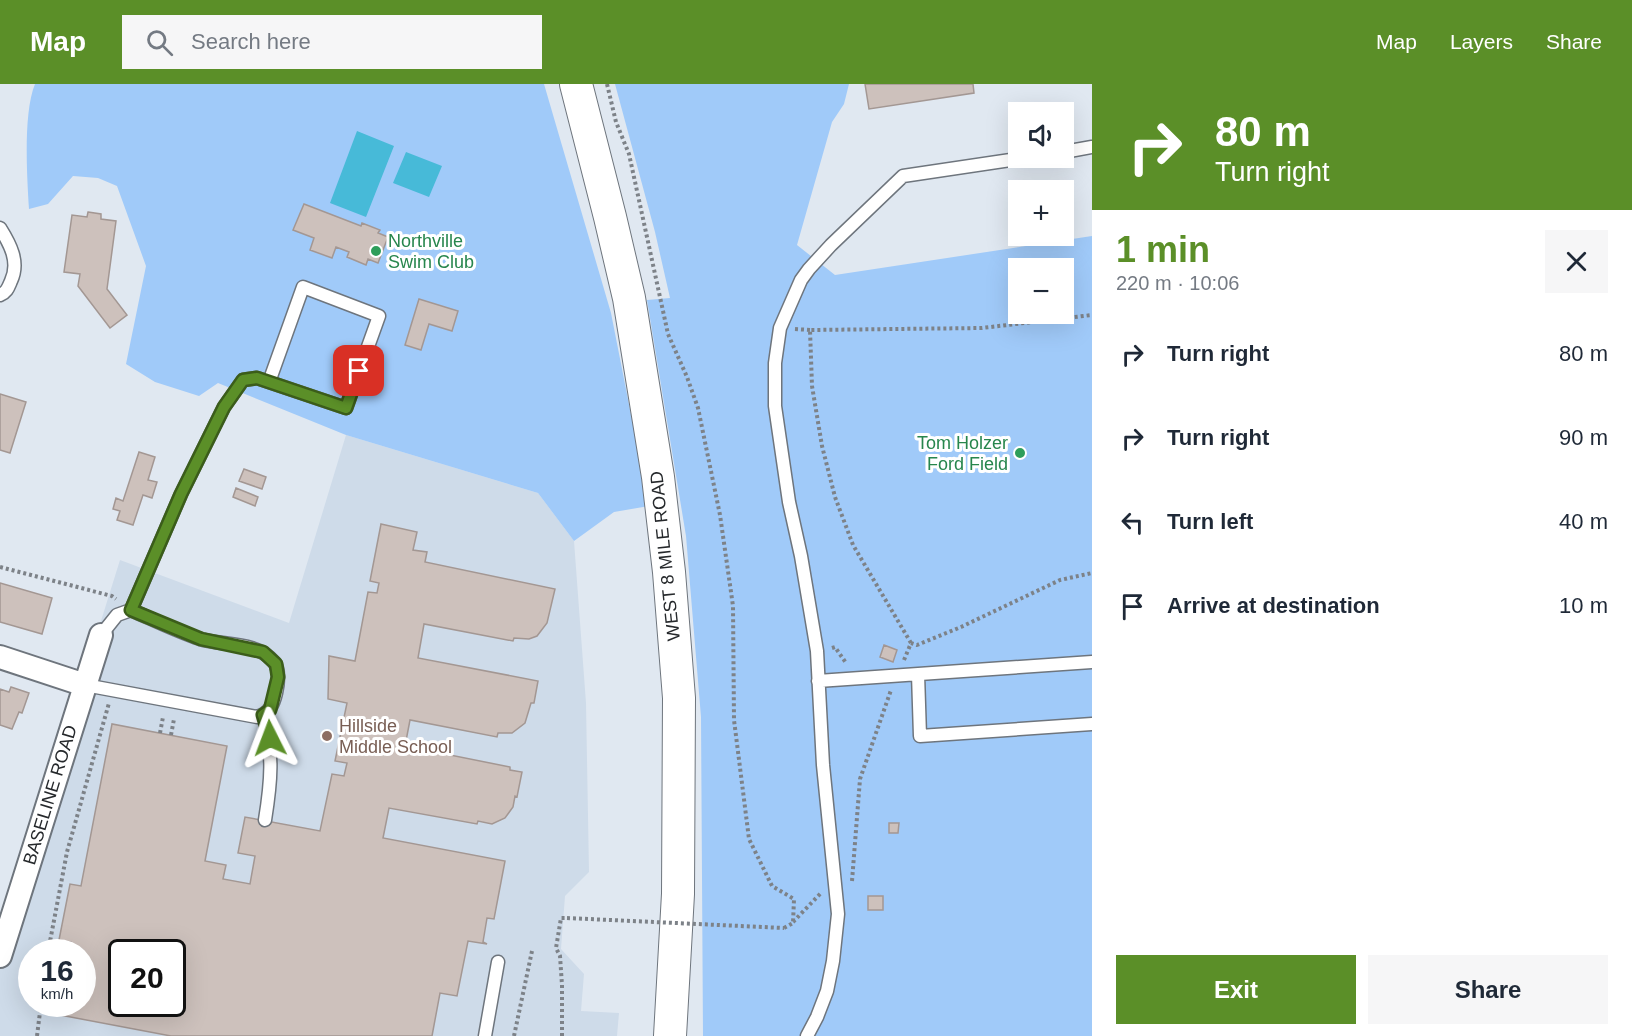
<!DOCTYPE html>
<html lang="en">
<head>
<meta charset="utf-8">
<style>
	:root { --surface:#fff; --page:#f6f6f7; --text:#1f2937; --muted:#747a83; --accent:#5b8f28 }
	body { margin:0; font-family:Helvetica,sans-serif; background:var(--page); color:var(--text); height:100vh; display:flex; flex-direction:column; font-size:22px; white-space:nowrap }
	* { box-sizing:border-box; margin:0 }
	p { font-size:20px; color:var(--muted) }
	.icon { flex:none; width:33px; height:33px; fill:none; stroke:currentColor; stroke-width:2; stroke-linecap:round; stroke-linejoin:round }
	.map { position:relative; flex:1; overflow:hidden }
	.details { display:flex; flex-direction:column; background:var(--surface); width:540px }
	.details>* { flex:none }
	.banner { background:#5b8f28; color:#fff; overflow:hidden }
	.fabs { position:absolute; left:1008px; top:18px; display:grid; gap:12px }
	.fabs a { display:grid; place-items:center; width:66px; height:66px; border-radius:0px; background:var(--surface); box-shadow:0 6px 24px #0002; font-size:30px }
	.speed { position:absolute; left:18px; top:855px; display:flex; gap:12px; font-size:30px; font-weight:700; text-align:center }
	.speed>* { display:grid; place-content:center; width:78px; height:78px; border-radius:50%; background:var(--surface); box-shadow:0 6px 24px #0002; line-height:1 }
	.speed small { font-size:15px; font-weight:400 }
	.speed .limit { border:3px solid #111; border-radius:9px; background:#fff; color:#111 }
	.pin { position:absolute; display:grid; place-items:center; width:51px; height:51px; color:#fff; margin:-26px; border-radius:12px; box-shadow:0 3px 9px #0006 }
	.me { position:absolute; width:66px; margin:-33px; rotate:357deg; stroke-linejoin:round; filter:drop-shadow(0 0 4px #0008) }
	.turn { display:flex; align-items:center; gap:21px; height:126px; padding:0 24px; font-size:27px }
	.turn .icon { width:78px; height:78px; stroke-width:2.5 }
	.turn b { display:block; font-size:42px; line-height:51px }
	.round { display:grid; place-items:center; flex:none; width:63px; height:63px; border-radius:0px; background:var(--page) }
	.headline { display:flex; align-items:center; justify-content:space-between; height:102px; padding:0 24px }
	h1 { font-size:36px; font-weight:600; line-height:45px; color:var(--accent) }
	.cta { display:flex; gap:12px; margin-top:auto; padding:12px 24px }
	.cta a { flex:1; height:69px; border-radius:0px; background:var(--accent); color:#fff; font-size:24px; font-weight:600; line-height:69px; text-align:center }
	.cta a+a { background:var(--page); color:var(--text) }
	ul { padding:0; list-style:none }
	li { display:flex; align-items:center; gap:18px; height:84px; padding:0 24px }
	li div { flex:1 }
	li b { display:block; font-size:22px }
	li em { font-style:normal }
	header { display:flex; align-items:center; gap:36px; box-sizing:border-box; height:84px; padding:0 30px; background:var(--accent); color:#fff }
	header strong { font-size:28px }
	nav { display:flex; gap:33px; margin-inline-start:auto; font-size:21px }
	.search { width:420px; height:54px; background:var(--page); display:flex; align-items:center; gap:15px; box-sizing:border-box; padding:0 21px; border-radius:0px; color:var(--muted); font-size:22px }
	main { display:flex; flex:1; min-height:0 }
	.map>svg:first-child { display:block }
	.built { fill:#cedbe9; fill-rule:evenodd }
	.green { fill:#a0caf9; fill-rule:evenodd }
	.water { fill:#47bad8 }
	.building { fill:#cdc1bc; stroke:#a39793; stroke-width:1.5; fill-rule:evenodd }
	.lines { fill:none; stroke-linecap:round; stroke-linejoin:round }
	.lane-casing { stroke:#6e757d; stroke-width:15 }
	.street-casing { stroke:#6e757d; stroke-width:26 }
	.secondary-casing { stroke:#6e757d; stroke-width:34 }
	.path { stroke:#7d8288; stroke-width:4; stroke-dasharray:3 3; stroke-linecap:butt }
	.lane { stroke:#fff; stroke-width:12 }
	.street { stroke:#fff; stroke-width:22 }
	.secondary { stroke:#fff; stroke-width:32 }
	.path-bridge { stroke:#7d8288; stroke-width:4; stroke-dasharray:3 3; stroke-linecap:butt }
	.route-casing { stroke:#3b5d1a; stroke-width:15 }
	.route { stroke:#5b8f28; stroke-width:10 }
	.leisure-dot { fill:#2e9e5b; stroke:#fff; stroke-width:2 }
	.education-dot { fill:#8d6e63; stroke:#fff; stroke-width:2 }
	.labels { text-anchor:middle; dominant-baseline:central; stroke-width:6; stroke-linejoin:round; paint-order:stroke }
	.leisure-label { font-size:18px; fill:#27864d; stroke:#fff; text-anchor:start }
	.street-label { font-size:18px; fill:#26292c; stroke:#fff }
	.education-label { font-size:18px; fill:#785e54; stroke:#fff; text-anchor:start }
</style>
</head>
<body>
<header>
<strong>Map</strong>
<div class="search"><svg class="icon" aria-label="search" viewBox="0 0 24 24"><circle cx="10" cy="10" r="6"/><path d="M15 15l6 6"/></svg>Search here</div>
<nav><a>Map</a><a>Layers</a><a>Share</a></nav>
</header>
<main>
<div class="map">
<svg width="1092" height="952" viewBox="0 0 1092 952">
	<rect width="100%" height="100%" fill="#e0e8f1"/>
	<!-- built -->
	<path class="built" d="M346,351L538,409L574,457L586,619L589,788L565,812L561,865L584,890L581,927L619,929L617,952H0V861L120,476L289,539ZM32,868H82V920H32ZM122,868H172V920H122Z"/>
	<!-- green -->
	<path class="green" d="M35,0H544L611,229L649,422L614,428L574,457L538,409L346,351L218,299L199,312L155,298L126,280L146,182L117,102L98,94L73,92L48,120L29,125C27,93 23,29 35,0Z
		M615,0H849L844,20L832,38L797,161L835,191L1092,152V952H703L701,633L686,452L647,216L670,214L655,148ZM1018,184H1064V230H1018Z"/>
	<!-- water -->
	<path class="water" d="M357,47L394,62L366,133L330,119Z
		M406,68L442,82L429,113L393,99Z"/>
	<!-- building -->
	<path class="building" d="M865,0H973L974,9L869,25Z
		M304,120L361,142L362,139L380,146L378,149L388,153L378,179L368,175L366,181L347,173L349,168L336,163L332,174L310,166L314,154L293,146Z
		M88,128L101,130V135L116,137L107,205L127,231L110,244L78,202L80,190L64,188L72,131L87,133Z
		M419,215L458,227L452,247L429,240L421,266L405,261Z
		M0,310L26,318L10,369L0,366Z
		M139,368L155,373L148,396L157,398L152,414L143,411L133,441L117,436L120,427L113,425L116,414L123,417Z
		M244,385L266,393L262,405L239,397Z
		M236,404L258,413L255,422L233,413Z
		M381,440L417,448L413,466L427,468L425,478L555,505L547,539L537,552L529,555L514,554L513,557L424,540L418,574L538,597L534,619H531L525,639L512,649H498L497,653L410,636L405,662L510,683V686L522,688L517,713L515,712L513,723L505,734L492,740L478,737L477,740L389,724L383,754L505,777L494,835L487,834L483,858L487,860L468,857L457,912L440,909L432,952H171L60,931L63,920H82V868H69L71,858L59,856L70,800L81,802L112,640L227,662L205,777L226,781L223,795L250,800L255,772L238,769L245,733L320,747L332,690L344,692L347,679L335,677L347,619L328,615L329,572L355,577L368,508L377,509L379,499L370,497ZM122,868H172V920H122Z
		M0,499L52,514L42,550L0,538Z
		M884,561L897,566L893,578L880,573Z
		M11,603L29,609L22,629L19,628L12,645L0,641V605L9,608Z
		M889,739H899L898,749H889Z
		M868,812H883V826H868Z"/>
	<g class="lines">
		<!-- lane casing -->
		<g class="lane-casing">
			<path id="lane" d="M1064,68L1092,63
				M0,144C10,160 20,178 11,197C8,204 7,208 0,211
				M101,551L117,531L131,526L181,410L224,323L243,296L257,294L346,324L379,232L303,203L269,298
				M918,590L920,652L1092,640
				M818,597L1092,578
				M85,601L257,633C269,629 273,622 276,609C278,600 280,586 274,578C257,557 223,562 200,555C176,547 154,536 131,526
				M263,631C274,668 271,699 265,736
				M485,952L498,878
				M807,952L817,933L827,907L833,877L838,830L823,681L817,567L801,472L789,418L775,322V279L780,244L801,196L809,185L831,161L903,92L1024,74"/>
		</g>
		<!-- street casing -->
		<g class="street-casing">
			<path id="street" d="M0,573L85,601
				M0,872L101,551"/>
		</g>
		<!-- secondary casing -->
		<g class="secondary-casing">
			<path id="secondary" d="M576,0L610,133L629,214L658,393L669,488L679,614L678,810L670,952"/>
		</g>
		<!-- path -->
		<path class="path" d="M607,0L616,38L629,70L668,250L687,293L698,324L720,431L733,522L734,636L749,755L772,802L794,815L793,839L784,844
			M795,245L810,246
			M0,483L112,512L116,515
			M911,559L853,461L835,413L822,362L812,302L810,246L982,244L1092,231
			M832,564L835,563L846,579
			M904,576L911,559L917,561L961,543L1060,496L1092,489
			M160,649L163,633
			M171,651L174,635
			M852,797L860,695L891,606
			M793,838L821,809
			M48,868L67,768L109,619
			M37,952L41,920
			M514,952L532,867
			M562,952V901L560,872L556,864L561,834H567"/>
		<!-- lane -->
		<use href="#lane" class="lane"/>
		<!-- street -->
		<use href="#street" class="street"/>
		<!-- secondary -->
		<use href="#secondary" class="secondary"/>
		<!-- path-bridge -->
		<path class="path-bridge" d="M567,834L784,844"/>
	</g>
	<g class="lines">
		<!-- route casing -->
		<g class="route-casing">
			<path id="route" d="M270,654L263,631L270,626L278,593L276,580L263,568L201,555L131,526L181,410L224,323L243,296L257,294L346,324L359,287"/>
		</g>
		<!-- route -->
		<use href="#route" class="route"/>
	</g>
	<!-- markers -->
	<g class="leisure-dot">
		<circle cx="376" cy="167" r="6"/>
		<circle cx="1020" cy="369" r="6"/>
	</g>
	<circle class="education-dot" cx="327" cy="652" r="6"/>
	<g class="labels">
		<!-- leisure labels -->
		<g class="leisure-label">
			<text x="388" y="157">Northville<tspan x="388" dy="21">Swim Club</tspan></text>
			<text x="1008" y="359" text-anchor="end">Tom Holzer<tspan x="1008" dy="21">Ford Field</tspan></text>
		</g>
		<!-- street labels -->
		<g class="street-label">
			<text transform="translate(665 472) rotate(-96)">WEST 8 MILE ROAD</text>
			<text transform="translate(50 711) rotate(-73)">BASELINE ROAD</text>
		</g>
		<!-- education labels -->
		<g class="education-label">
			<text x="339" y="642">Hillside<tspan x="339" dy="21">Middle School</tspan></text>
		</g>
	</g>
</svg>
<div class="fabs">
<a><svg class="icon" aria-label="sound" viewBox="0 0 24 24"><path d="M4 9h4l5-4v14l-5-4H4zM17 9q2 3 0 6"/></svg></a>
<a>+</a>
<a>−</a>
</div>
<div class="speed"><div>16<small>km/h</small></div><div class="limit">20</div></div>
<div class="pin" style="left:359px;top:287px;background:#d93025"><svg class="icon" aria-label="arrive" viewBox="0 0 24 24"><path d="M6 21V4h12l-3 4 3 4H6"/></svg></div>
<svg class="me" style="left:270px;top:654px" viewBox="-20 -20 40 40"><path d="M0-17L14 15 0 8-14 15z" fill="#5b8f28" stroke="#fff" stroke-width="4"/></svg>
</div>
<section class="details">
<div class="banner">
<div class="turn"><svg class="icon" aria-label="right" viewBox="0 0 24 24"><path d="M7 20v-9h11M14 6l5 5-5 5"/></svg><div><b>80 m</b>Turn right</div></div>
</div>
<div class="headline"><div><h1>1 min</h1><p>220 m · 10:06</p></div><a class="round"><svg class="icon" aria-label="close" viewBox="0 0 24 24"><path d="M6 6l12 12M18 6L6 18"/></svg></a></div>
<ul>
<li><svg class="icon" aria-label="right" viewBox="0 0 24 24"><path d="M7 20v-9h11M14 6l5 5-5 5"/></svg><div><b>Turn right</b></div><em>80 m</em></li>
<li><svg class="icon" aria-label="right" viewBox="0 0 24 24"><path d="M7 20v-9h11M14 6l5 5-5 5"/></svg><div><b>Turn right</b></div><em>90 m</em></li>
<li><svg class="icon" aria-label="left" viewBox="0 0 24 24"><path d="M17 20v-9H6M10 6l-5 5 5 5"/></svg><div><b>Turn left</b></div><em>40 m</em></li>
<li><svg class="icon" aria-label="arrive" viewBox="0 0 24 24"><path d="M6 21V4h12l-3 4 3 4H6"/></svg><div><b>Arrive at destination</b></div><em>10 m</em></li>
</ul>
<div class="cta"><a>Exit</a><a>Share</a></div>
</section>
</main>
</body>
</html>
